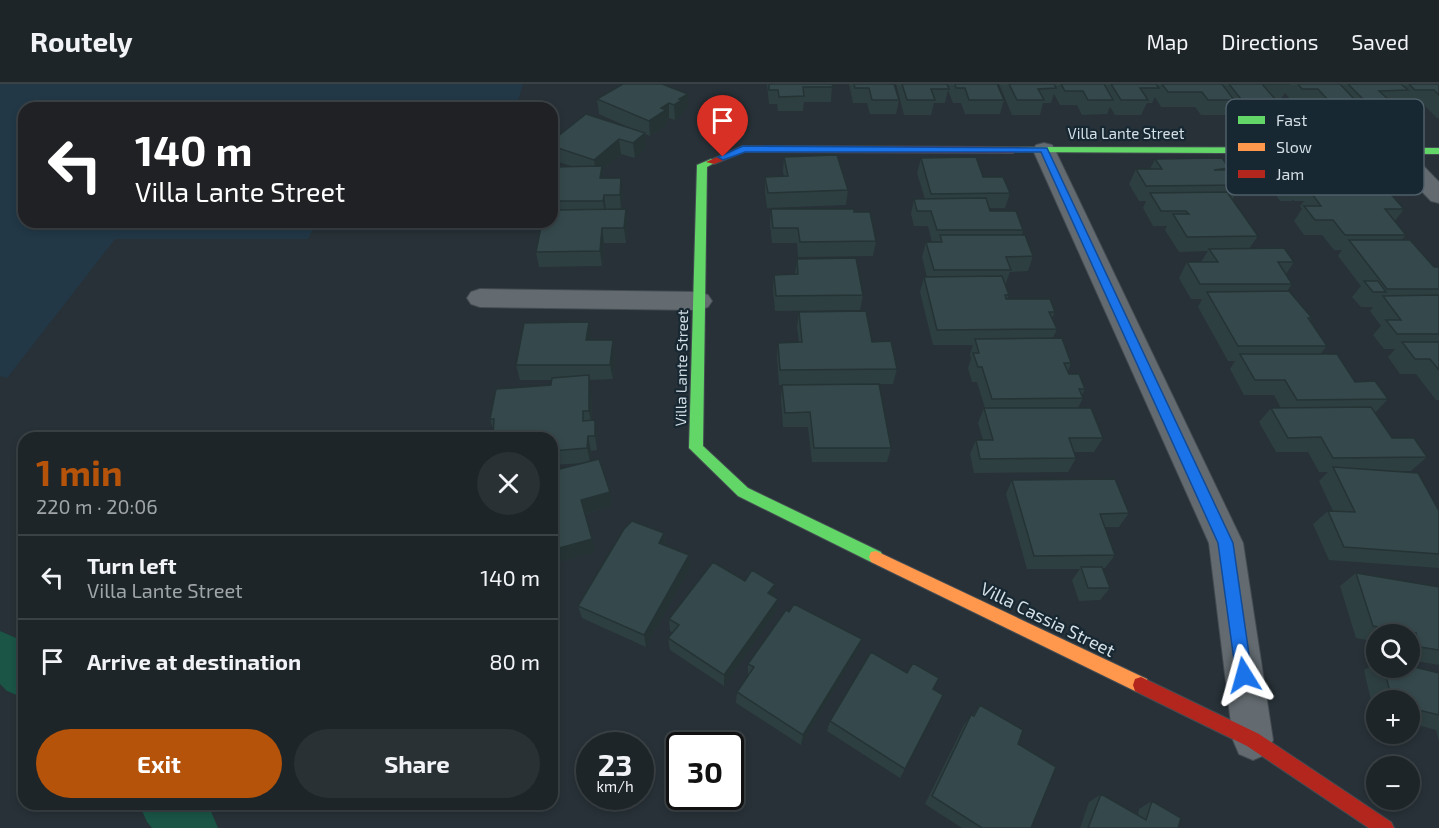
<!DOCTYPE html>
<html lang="en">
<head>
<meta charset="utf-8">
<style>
	:root { --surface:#1d2529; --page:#2a3135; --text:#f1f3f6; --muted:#a0a5a8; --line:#3b4246; --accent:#b45309 }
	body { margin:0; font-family:"Exo 2",sans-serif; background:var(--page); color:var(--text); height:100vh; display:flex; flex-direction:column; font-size:22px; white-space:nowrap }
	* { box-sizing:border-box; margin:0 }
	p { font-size:20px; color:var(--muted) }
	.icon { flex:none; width:33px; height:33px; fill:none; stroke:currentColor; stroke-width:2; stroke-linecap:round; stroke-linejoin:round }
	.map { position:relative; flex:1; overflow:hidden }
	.side { position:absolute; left:18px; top:348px; width:540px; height:378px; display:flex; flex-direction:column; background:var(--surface); border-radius:18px; box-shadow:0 3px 9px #0003,0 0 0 2px var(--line) }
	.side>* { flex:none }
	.banner { position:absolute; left:18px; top:18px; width:540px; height:126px; border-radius:18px; box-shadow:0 3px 9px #0003,0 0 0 2px var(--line); background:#202124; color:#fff; overflow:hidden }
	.controls { position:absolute; left:1366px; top:540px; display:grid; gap:12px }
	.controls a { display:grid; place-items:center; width:54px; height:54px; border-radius:50%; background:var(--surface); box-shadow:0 3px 9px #0003,0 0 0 2px var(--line); font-size:30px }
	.speed { position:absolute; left:576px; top:648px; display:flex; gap:12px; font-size:30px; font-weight:700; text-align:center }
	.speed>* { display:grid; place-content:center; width:78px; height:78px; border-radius:50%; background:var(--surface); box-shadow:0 3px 9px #0003,0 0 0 2px var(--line); line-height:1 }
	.speed small { font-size:15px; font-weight:400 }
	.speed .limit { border:3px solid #111; border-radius:9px; background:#fff; color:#111 }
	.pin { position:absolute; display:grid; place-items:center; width:51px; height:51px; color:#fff; margin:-62px -26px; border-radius:50% 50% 50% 0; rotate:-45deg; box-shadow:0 0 6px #0007 }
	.pin .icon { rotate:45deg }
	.me { position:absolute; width:66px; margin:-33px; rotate:352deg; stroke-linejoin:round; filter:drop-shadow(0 0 4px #0008) }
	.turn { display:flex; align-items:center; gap:21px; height:126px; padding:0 18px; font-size:27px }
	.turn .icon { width:78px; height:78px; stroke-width:2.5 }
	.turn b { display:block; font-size:42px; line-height:51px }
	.round { display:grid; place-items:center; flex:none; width:63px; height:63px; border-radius:32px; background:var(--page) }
	.summary { display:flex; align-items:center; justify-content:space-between; height:102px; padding:0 18px }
	h1 { font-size:36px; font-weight:700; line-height:45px; color:var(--accent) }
	.action { display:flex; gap:12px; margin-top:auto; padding:12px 18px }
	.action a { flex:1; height:69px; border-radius:36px; background:var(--accent); color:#fff; font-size:24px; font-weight:700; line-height:69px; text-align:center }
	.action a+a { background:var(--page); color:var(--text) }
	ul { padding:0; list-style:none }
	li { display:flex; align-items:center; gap:18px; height:84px; padding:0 18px; border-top:2px solid var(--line) }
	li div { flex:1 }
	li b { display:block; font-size:22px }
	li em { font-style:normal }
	header { display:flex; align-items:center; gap:36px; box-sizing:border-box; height:84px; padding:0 30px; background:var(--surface); border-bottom:2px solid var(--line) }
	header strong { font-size:28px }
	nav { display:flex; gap:33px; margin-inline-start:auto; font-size:21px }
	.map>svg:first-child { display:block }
	.built { fill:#223847 }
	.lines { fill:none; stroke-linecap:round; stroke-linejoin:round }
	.canal { fill:#1a5546; fill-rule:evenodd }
	.street-casing { stroke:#444c52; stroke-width:2 }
	.fast-casing { stroke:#444c52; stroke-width:2 }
	.slow-casing { stroke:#444c52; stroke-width:2 }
	.jam-casing { stroke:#444c52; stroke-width:2 }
	.street { fill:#636b70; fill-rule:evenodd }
	.fast { fill:#63d668; fill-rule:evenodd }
	.slow { fill:#ff974d; fill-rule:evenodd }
	.jam { fill:#b3261e; fill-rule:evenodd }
	.wall { fill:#2e3f41 }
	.shaded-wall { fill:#253335 }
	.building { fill:#35494c; stroke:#253335; stroke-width:1.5 }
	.route { fill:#1a73e8; stroke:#114b97; stroke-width:1.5 }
	.labels { text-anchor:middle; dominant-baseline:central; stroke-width:4.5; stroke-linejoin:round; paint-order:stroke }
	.far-street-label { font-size:15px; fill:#d4dfe6; stroke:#172833 }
	.street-label { font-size:18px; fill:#d4dfe6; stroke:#172833 }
	.key { fill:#172833; stroke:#505f69; stroke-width:1.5 }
	.key-label { font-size:16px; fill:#d4dfe6 }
</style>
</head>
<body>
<header>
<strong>Routely</strong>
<nav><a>Map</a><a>Directions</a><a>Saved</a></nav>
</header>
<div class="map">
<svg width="1439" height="744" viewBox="0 0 1439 744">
	<rect width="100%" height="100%" fill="#273137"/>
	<!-- built -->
	<path class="built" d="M0,0H523L516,24H24V138H317L308,155H115L7,294L0,292Z"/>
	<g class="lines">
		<!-- canal -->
		<path class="canal" d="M0,547L16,554L24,560V614L7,607L0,600Z
			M139,720H204L210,725L218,744H152L147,738Z"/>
		<!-- street casing -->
		<g class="street-casing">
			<path id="street" d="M1044,59L1052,61L1055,66L1243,459L1273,656L1267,670L1253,676L1239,670L1233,656L1209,459L1033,66L1036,61Z
				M1396,60L1404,62L1439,98V119L1431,117L1388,72L1385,67L1388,62Z
				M480,205L699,208L708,211L712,217L708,223L699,226L480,223L471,220L467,214L471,208Z"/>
		</g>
		<!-- fast casing -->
		<g class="fast-casing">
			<path id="fast" d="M1013,63L1439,64V70L1010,68V64Z
				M711,75L716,78L707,83L703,362L748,404L881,468L883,473L881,478L876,479L871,478L738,412L689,364L697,81Z"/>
		</g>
		<!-- slow casing -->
		<g class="slow-casing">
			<path id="slow" d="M876,467L1147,595L1149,601L1147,607L1141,609L1135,607L871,478L869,473L871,468Z"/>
		</g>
		<!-- jam casing -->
		<g class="jam-casing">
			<path id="jam" d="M743,62L1013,63L1018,66L1013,69L744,68L714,80L706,78Z
				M1141,593L1259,650L1391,738L1394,744H1369L1247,662L1135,607L1133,601L1135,595Z"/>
		</g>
		<!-- street -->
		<use href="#street" class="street"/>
		<!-- fast -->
		<use href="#fast" class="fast"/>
		<!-- slow -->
		<use href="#slow" class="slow"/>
		<!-- jam -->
		<use href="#jam" class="jam"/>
	</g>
	<!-- wall -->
	<path class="wall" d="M767,0H832L831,18H804L803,27H778L777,20H769Z
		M849,0H894L899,16L896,30H870L867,19H853Z
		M896,0H997L1004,16L1000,30H965L961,19H953L948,6L945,19H934L931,31H904Z
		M999,0H1439V34H1437L1423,20L1405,21L1401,17L1398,21H1385L1379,31H1354L1349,26L1346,31H1319L1309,19H1293L1285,9L1281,15H1275L1267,30H1233L1230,25L1227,31H1201L1195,23H1161L1155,13L1152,19H1147L1141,31H1115L1110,23L1107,30L1082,31L1077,21H1060L1054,10L1051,19H1043L1040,31H1012Z
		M688,10V25L682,28V31L675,36L669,34L667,35V41L650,52L645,50L646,64L635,74L621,70L602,86L603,94L623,109L621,125H626L627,140L626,159H604L602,182L539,183L536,168L552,138V83L571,82L552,76V57L635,46L599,30L597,15Z
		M784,73L848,106L846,121L767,124L765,108V93L784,92L783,88Z
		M921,74L983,93L1010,109L1005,124H989L990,127L1023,146L1022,151L1033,172L1028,187L1010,188L1005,201L1009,211L1007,215L1055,228L1052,234L1057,245L1053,254L1071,279L1068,287L1069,290L1085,305L1082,311L1083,314L1078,324L1103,354L1094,368H1074L1076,374L1068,388L974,389L970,370L976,356H983L978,339L984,324H985L977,298H972L968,284L971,275L970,270L973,261H933L920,208L924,193H927L922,173L926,158H932L928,142H914L911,130L914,115H925L917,89Z
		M1267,74L1344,85L1384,102L1380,107L1404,125L1395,137L1406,151L1401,156L1434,183H1439V316H1436L1416,290H1400L1388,273L1395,265H1384L1373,251L1381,242L1370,227L1373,223H1361L1352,213L1361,202L1338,172L1342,166H1334L1322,151H1304L1294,137L1302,125L1300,122L1304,117H1294L1292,115V117H1280L1275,110L1280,100H1267L1258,89Z
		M1155,75L1229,84L1228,86L1241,101L1232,116L1258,152L1249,165L1294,178L1286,190L1292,200L1287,207L1312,234L1310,237L1327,262L1320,270L1355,298L1388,315L1375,329L1392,354L1427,373L1411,387H1399L1439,427V484L1329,476L1313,440L1328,427H1333L1319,397L1328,388H1319L1308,368H1276L1259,338L1271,324H1281L1274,311H1244L1230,285L1235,277H1228L1198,223L1202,215H1191L1179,194L1187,178H1201L1208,167L1179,168L1165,146L1167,142H1153L1143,124L1146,117H1139L1129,100L1136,85H1150Z
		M771,125L876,157L873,172L798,173L797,159H772L770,140Z
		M797,175L863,211L860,226L775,227L773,206L774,191L795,190Z
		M799,228L872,258L897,285L893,300H879L891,364L887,378H812L808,343H783L781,315L782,301H779L777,273L778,259L799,258L797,243Z
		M591,253V256H613L615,271L613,295L589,296L591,306L592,336H595L597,350V366L591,367L590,377L610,408L612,422L585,430L595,468L552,480L584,379L552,381V354L493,345L490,335L551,301L552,296H520L516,281Z
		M1012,396L1129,429L1119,443H1105L1115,471L1105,484H1103L1110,504L1100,516L1079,517L1072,496L1080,485H1027L1006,410Z
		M664,449L666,461L689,471L690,484L646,563L582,534L578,522Z
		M1356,489L1439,503V581L1410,576V550H1377V558L1356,554L1340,502Z
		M745,497L778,515L776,527L724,602L670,566L668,554L673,549L670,547L669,535Z
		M789,528L862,555L858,566L801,661L736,619L737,608L748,592V580Z
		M1377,578V584H1410L1439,589V658L1436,646L1410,639V616H1377V631L1374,630L1364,586Z
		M933,605L905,685L900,694L827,647L830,637Z
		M980,621L1018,660L1031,744H962L925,720L964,641L971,631H973Z
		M1101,710L1138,731L1139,725L1152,717L1178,744H1080L1089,718Z"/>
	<!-- shaded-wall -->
	<path class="shaded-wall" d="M688,10V25L682,28V31L675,36L674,21L679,15Z
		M669,19V34L667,35V41L650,52L649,37L661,24Z
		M645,49L646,64L635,74L633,59Z
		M619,55L621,70L602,86L604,97L596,91L594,76Z
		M621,94L623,109L621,126L620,111Z
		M604,111L606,126L605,132L603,117Z
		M626,125L627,140L626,159L624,144Z
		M602,144L604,159L602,182L600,167Z
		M589,238L591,253L589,271L586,256Z
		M613,256L615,271L613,295L610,281Z
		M589,291L591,306L592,342L589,327Z
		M595,336L597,350V366L595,352Z
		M588,352L591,367L590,378L587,364Z
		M610,408L612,422L584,430L581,416Z
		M664,449L666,463L659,459Z
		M592,455L595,468L552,480V466Z
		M689,471L690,484L646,563L644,551Z
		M775,500L774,513L768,509Z
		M778,515L776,527L724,602V591Z
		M862,555L858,566L801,661L803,651Z"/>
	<!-- building -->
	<path class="building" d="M623,0H662L688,10L679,15L682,16L674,21L669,19L661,24L666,26L649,37L597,15Z
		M769,0H832L833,3H803L804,12L779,13L778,6H769Z
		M854,0H894L899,16H872L869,4H855Z
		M902,0H947L949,5H931L935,16H907Z
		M955,0H997L1004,16H969L965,4H956Z
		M1009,0H1054L1056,4L1038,5L1044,16H1017Z
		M1061,0H1104L1113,16H1088L1083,7H1065Z
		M1111,0H1156L1159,4H1140L1148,16H1121Z
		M1162,0H1222L1234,16H1208L1202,8H1168Z
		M1229,0H1290H1262L1275,15H1241Z
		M1298,0H1340L1355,16H1328L1318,5H1302Z
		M1348,0H1401L1408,6L1379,7L1389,16H1364Z
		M1409,0H1439V11L1434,6H1415Z
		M586,30L645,49L633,59L619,55L594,76L552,62V57Z
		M837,71L848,106L768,109L765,93L788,92L784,73Z
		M976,73L983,93H1003L1010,109L931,110L921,74Z
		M1222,74L1229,84L1214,86H1230L1241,101L1146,102L1136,85H1162L1155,75Z
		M602,82L600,94H621L620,111H604L603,117H552V83Z
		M1310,107H1388L1404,125H1385L1406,151H1345L1333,136H1315L1304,122H1321Z
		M1227,108L1258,152L1187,153L1173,130H1189L1186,127H1161L1150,109Z
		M986,114L990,127H1016L1023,146H937L931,127H917L914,115Z
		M626,125L624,144H602L600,167L536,168L542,138H552V126Z
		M771,125H854V128H870L876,157L800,158L798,144H773Z
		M940,151H1025L1033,172L1006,173L1011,186H934L926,158H942Z
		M1349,156H1410L1434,183H1439V205H1387Z
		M1284,164L1294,178H1278L1292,200H1200L1187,178H1218L1209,165Z
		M856,174L863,211L776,212L774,191L798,190L797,175Z
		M1002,192L1009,211H1005L1006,215H1050L1055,228H1049L1057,245L937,246L924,193Z
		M1364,197H1378L1386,208H1373Z
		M1289,207L1312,234H1308L1327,262H1238L1207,208Z
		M1439,211V250H1397L1386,236H1401L1383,212Z
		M866,227L872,258L891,257L897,285L780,286L778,259L802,258L799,228Z
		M589,238L586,256H613L610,281H516L524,239Z
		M1062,254L1071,279H1064L1069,290H1079L1085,305H1079L1083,314L992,315L982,283H978L973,269H979L975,255Z
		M1402,258H1439V286L1430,275H1415Z
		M1240,270H1337L1355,298L1375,297L1388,315L1297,316L1285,296H1255Z
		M589,291V327H583V337L595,336V352H588L587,364L552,367V354H493L494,335H490L496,305L551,301L552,294Z
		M879,300L891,364H814L810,328L785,329L782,301Z
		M1371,323L1392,354H1414L1427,373L1333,374L1321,353L1288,354L1271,324Z
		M984,324H1091L1103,354H1069L1076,374L980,375L976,356H993Z
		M599,375L610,408L581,416L592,455L552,466V387Z
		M1333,383L1418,389L1439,427V470L1344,463L1328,427L1355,428Z
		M1115,395L1129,429L1100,430L1115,471L1034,472L1012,396Z
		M632,437L664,449L659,459L689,471L644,551L578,522L624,445Z
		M713,478L745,497L752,486L775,500L768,509L778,515L724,591L668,554L679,541L669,535Z
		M1081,483H1102L1110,504H1088Z
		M1356,489L1439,503V566L1420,563L1416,549L1373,542Z
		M794,520L862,555L803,651L737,608L754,583L748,580L786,526L789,528Z
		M871,568L907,589L913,579L939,594L933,605L943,611L905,685L830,637Z
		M1410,582L1439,589V631L1410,624V616H1392L1384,584H1410Z
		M980,621L1023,646L1018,660L1056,683L1031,744H982L932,712L971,631L974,632Z
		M1101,710L1146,736L1152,717L1181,734L1178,744H1088Z"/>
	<!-- route -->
	<path class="route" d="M743,62L1047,64L1233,459L1252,591L1250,596L1244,598L1238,596L1236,591L1218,459L1041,68H745L723,76L718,73Z"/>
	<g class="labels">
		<!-- far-street labels -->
		<g class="far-street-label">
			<text x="1126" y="49">Villa Lante Street</text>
			<text transform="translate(681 284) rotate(-89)">Villa Lante Street</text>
		</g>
		<!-- street labels -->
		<g class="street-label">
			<text transform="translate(1048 535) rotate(26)">Villa Cassia Street</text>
		</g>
	</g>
	<!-- legend -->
	<rect x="1226" y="15" width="198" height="96" rx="9" class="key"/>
	<rect x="1238" y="32" width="27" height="8" fill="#63d668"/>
	<rect x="1238" y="59" width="27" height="8" fill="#ff974d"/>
	<rect x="1238" y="86" width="27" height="8" fill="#b3261e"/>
	<g class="key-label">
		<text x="1276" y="42">Fast</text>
		<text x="1276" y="69">Slow</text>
		<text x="1276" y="96">Jam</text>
	</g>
</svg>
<div class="controls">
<a><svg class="icon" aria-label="search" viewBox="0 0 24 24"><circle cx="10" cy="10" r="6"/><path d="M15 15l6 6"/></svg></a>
<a>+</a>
<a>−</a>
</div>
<div class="speed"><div>23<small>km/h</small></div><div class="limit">30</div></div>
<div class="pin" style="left:723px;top:73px;background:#d93025"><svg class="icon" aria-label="arrive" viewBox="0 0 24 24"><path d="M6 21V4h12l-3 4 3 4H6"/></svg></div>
<svg class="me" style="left:1244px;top:591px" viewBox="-20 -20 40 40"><path d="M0-17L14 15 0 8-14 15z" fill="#1a73e8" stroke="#fff" stroke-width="4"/></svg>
<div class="banner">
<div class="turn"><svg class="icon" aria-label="left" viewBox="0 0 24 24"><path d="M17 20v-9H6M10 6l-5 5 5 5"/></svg><div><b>140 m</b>Villa Lante Street</div></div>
</div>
<section class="side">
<div class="summary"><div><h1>1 min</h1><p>220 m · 20:06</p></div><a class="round"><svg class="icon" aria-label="close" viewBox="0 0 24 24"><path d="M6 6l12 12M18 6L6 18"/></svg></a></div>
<ul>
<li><svg class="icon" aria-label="left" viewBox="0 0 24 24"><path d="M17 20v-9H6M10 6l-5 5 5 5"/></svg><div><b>Turn left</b><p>Villa Lante Street</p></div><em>140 m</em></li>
<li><svg class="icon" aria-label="arrive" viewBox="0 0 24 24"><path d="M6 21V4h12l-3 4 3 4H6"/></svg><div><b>Arrive at destination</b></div><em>80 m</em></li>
</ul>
<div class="action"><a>Exit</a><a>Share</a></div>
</section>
</div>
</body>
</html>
